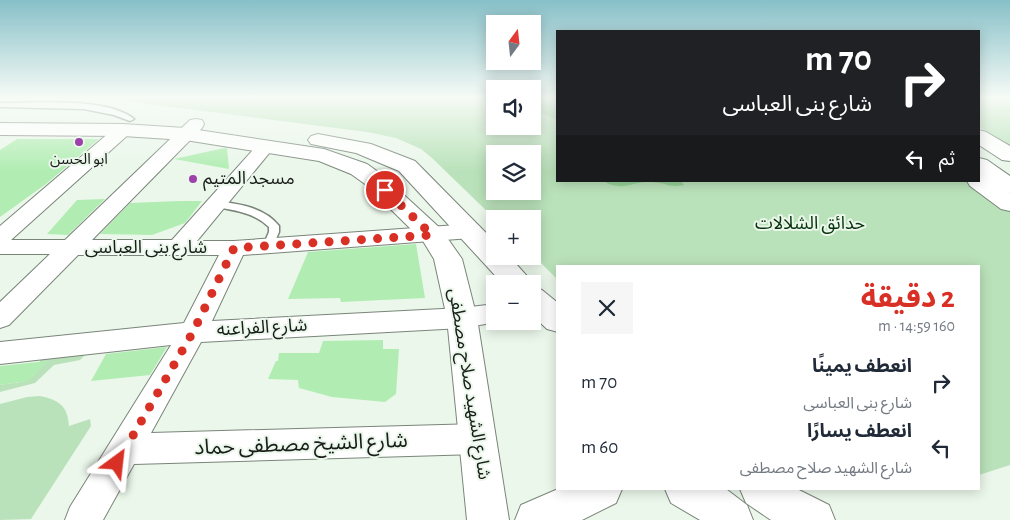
<!DOCTYPE html>
<html lang="ar">
<head>
<meta charset="utf-8">
<style>
	:root { --surface:#fff; --page:#f6f6f7; --text:#1f2937; --muted:#747a83; --accent:#d93025 }
	body { margin:0; font-family:"Alegreya Sans","Noto Sans Arabic",sans-serif; background:var(--page); color:var(--text); direction:rtl; height:100vh; display:flex; flex-direction:column; font-size:19px; white-space:nowrap }
	* { box-sizing:border-box; margin:0 }
	p { font-size:16px; color:var(--muted) }
	.icon { flex:none; width:28px; height:28px; fill:none; stroke:currentColor; stroke-width:2; stroke-linecap:round; stroke-linejoin:round }
	.map { position:relative; flex:1; overflow:hidden; direction:ltr }
	.panel { position:absolute; left:556px; top:265px; width:424px; height:225px; display:flex; flex-direction:column; background:var(--surface); border-radius:0px; box-shadow:0 2px 12px #0003; direction:rtl }
	.panel>* { flex:none }
	.guide { position:absolute; left:556px; top:30px; width:424px; height:152px; border-radius:0px; box-shadow:0 2px 12px #0003; direction:rtl; background:#202124; color:#fff; overflow:hidden }
	.needle { width:32px; rotate:15deg }
	.buttons { position:absolute; left:486px; top:15px; display:grid; gap:10px }
	.buttons a { display:grid; place-items:center; width:55px; height:55px; border-radius:0px; background:var(--surface); box-shadow:0 2px 12px #0003; font-size:25px }
	.pin { position:absolute; display:grid; place-items:center; width:42px; height:42px; color:#fff; margin:-21px; border:2px solid #fff; border-radius:50%; box-shadow:0 1px 5px #0007 }
	.me { position:absolute; width:55px; margin:-28px; rotate:30deg; stroke-linejoin:round; filter:drop-shadow(0 0 4px #0008) }
	.turn { display:flex; align-items:center; gap:18px; height:105px; padding:0 25px; font-size:22px }
	.turn .icon { width:65px; height:65px; stroke-width:2.5 }
	.turn b { display:block; font-size:35px; line-height:42px }
	.then { display:flex; align-items:center; height:48px; padding:0 25px; background:#0003; gap:10px; font-size:19px }
	.round { display:grid; place-items:center; flex:none; width:52px; height:52px; border-radius:0px; background:var(--page) }
	.headline { display:flex; align-items:center; justify-content:space-between; height:85px; padding:0 25px }
	h1 { font-size:30px; font-weight:700; line-height:38px; color:var(--accent) }
	ul { padding:0; list-style:none }
	li { display:flex; align-items:center; gap:15px; height:65px; padding:0 25px }
	li div { flex:1 }
	li b { display:block; font-size:19px }
	li em { font-style:normal }
	.map>svg:first-child { display:block }
	.green { fill:#bae2ba; fill-rule:evenodd }
	.water { fill:#97d299 }
	.building { fill:#b1edb2 }
	.lines { fill:none; stroke-linecap:round; stroke-linejoin:round }
	.service-casing { stroke:#7a857a; stroke-width:3 }
	.minor-casing { stroke:#7a857a; stroke-width:2 }
	.secondary-casing { stroke:#7a857a; stroke-width:2 }
	.primary-casing { stroke:#7a857a; stroke-width:2 }
	.trunk-casing { stroke:#7a857a; stroke-width:2 }
	.motorway-casing { stroke:#7a857a; stroke-width:2 }
	.service { fill:#fff; fill-rule:evenodd }
	.minor { fill:#fff; fill-rule:evenodd }
	.secondary { fill:#fff; fill-rule:evenodd }
	.primary { fill:#fff; fill-rule:evenodd }
	.trunk { fill:#fff; fill-rule:evenodd }
	.motorway { fill:#fff; fill-rule:evenodd }
	.route { stroke:#d93025; stroke-width:9; stroke-dasharray:0 16.2 }
	.poi-dot { fill:#9d40a9; stroke:#ebf7eb; stroke-width:2 }
	.labels { text-anchor:middle; dominant-baseline:central; stroke-width:4; stroke-linejoin:round; paint-order:stroke }
	.far-poi-label { font-size:15px; fill:#191d19; stroke:#ebf7eb }
	.poi-label { font-size:18px; fill:#191d19; stroke:#ebf7eb; text-anchor:start }
	.park-label { font-size:18px; fill:#07320d; stroke:#ebf7eb }
	.street-label { font-size:18px; fill:#191d19; stroke:#ebf7eb }
	.near-street-label { font-size:21px; fill:#191d19; stroke:#ebf7eb }
</style>
</head>
<body>
<div class="map">
<svg width="1010" height="520" viewBox="0 0 1010 520">
	<rect width="100%" height="100%" fill="#ebf7eb"/>
	<!-- green -->
	<path class="green" d="M127,98H495V126H532L533,98H557L558,181H972L1010,208V465L979,475V266H558L557,279L533,255L532,219H495L432,158L421,149L396,138L367,132L132,102ZM495,154H532V191H495Z
		M979,98H1010V146L979,127Z
		M87,353L80,360L54,365L35,383L0,392V385C24,381 35,385 41,357Z
		M40,396C59,400 68,406 69,426L90,419L91,426L31,519L0,520V404L27,397Z"/>
	<!-- water -->
	<path class="water" d="M532,98H539L557,105V120L533,109Z
		M603,181H681L684,185C670,188 666,183 653,182C633,180 624,193 603,181Z"/>
	<!-- building -->
	<path class="building" d="M17,139H99L46,184L0,217V150Z
		M224,148H227L229,169L174,159Z
		M105,199L68,235L47,234L77,200Z
		M179,201H202L185,223L152,235L100,234L130,203Z
		M416,244L425,298L341,302L340,298L288,299L308,252Z
		M383,340V349H399L396,394L385,402L332,397L299,388L298,380L268,379L276,361H278L279,353H319L323,341Z
		M167,347L150,375L91,381L106,354Z
		M48,361L28,381L0,385V366Z"/>
	<g class="lines">
		<!-- service casing -->
		<g class="service-casing">
			<path id="service" d="M0,103C34,103 108,97 134,119L130,121L114,115L84,109L0,107Z
				M217,201C239,204 264,207 279,226V232L272,248H264L263,246L269,232V227C252,211 234,211 213,206L212,204Z"/>
		</g>
		<!-- minor casing -->
		<g class="minor-casing">
			<path id="minor" d="M196,119L202,120L204,124L202,128L92,240H172L260,142L266,141L272,142L275,146L197,241H234L471,224L479,226L482,231L479,236L471,238L243,255L212,321L462,308L495,304V321H503L462,328L201,342L151,433L478,424L490,429L494,439L490,449L478,454L134,464L103,520H65L70,507L171,345L0,364V342L184,323L219,255H78L9,325L0,328V302L50,254H0V226L117,126L123,125L129,126L132,130L129,134L11,240H65L190,120Z"/>
		</g>
		<!-- secondary casing -->
		<g class="secondary-casing">
			<path id="secondary" d="M0,123L123,124L185,128L324,149L367,164L381,174L441,229L462,259L477,318L509,520H467L447,318L434,259L423,241L365,184L351,174L319,161L185,140L123,136L0,135Z
				M318,134L371,144L415,161L495,242V256H509L534,284L533,287L542,290L558,303V332L547,329L532,315V284H503L399,171L356,153L311,144L308,140L311,136Z
				M740,489H797L829,505L835,520H771L746,503Z"/>
		</g>
		<!-- primary casing -->
		<g class="primary-casing">
			<path id="primary" d="M558,489H622L616,503L582,520H515L521,505Z
				M665,489H726L747,505L753,520H700L671,503Z"/>
		</g>
		<!-- trunk casing -->
		<g class="trunk-casing">
			<path id="trunk" d="M979,130L986,132L1010,146V161L1002,160L979,145Z
				M979,174L986,176L1010,193V211L1001,209L970,186L967,181H979Z"/>
		</g>
		<!-- motorway casing -->
		<g class="motorway-casing">
			<path id="motorway" d="M979,158L987,160L1010,176V193L1002,191L979,175Z"/>
		</g>
		<!-- service -->
		<use href="#service" class="service"/>
		<!-- minor -->
		<use href="#minor" class="minor"/>
		<!-- secondary -->
		<use href="#secondary" class="secondary"/>
		<!-- primary -->
		<use href="#primary" class="primary"/>
		<!-- trunk -->
		<use href="#trunk" class="trunk"/>
		<!-- motorway -->
		<use href="#motorway" class="motorway"/>
	</g>
	<!-- sky -->
	<linearGradient id="sky" x2="0" y2="1"><stop stop-color="#87c0c8"/><stop offset="0.57" stop-color="#f6fbf6"/><stop offset="1" stop-color="#f6fbf6" stop-opacity="0"/></linearGradient>
	<rect width="1010" height="171" fill="url(#sky)"/>
	<g class="lines">
		<!-- route -->
		<path class="route" d="M117,463L193,332L234,248L432,235L385,190"/>
	</g>
	<!-- markers -->
	<g class="poi-dot">
		<circle cx="79" cy="142" r="5"/>
		<circle cx="193" cy="179" r="5"/>
	</g>
	<g class="labels">
		<!-- far-poi labels -->
		<g class="far-poi-label">
			<text x="79" y="159">ابو الحسن</text>
		</g>
		<!-- poi labels -->
		<g class="poi-label">
			<text x="203" y="179">مسجد المتيم</text>
		</g>
		<!-- park labels -->
		<g class="park-label">
			<text x="810" y="224">حدائق الشلالات</text>
		</g>
		<!-- street labels -->
		<g class="street-label">
			<text x="146" y="248">شارع بنى العباسى</text>
			<text transform="translate(262 328) rotate(-3)">شارع الفراعنه</text>
			<text transform="translate(469 384) rotate(81)">شارع الشهيد صلاح مصطفى</text>
		</g>
		<!-- near-street labels -->
		<g class="near-street-label">
			<text transform="translate(301 444) rotate(-2)">شارع الشيخ مصطفى حماد</text>
		</g>
	</g>
</svg>
<div class="buttons">
<a><svg class="needle" viewBox="-14 -14 28 28"><path d="M0-13l5 13h-10z" fill="#e53935"/><path d="M0 13l5-13h-10z" fill="#747a83"/></svg></a>
<a><svg class="icon" aria-label="sound" viewBox="0 0 24 24"><path d="M4 9h4l5-4v14l-5-4H4zM17 9q2 3 0 6"/></svg></a>
<a><svg class="icon" aria-label="layers" viewBox="0 0 24 24"><path d="M12 4l9 5-9 5-9-5zM3 14l9 5 9-5"/></svg></a>
<a>+</a>
<a>−</a>
</div>
<div class="pin" style="left:385px;top:190px;background:#d93025"><svg class="icon" aria-label="arrive" viewBox="0 0 24 24"><path d="M6 21V4h12l-3 4 3 4H6"/></svg></div>
<svg class="me" style="left:117px;top:463px" viewBox="-20 -20 40 40"><path d="M0-17L14 15 0 8-14 15z" fill="#d93025" stroke="#fff" stroke-width="4"/></svg>
<div class="guide">
<div class="turn"><svg class="icon" aria-label="right" viewBox="0 0 24 24"><path d="M7 20v-9h11M14 6l5 5-5 5"/></svg><div><b>70 m</b>شارع بنى العباسى</div></div>
<div class="then">ثم<svg class="icon" aria-label="left" viewBox="0 0 24 24"><path d="M17 20v-9H6M10 6l-5 5 5 5"/></svg></div>
</div>
<section class="panel">
<div class="headline"><div><h1>2 دقيقة</h1><p>160 m · 14:59</p></div><a class="round"><svg class="icon" aria-label="close" viewBox="0 0 24 24"><path d="M6 6l12 12M18 6L6 18"/></svg></a></div>
<ul>
<li><svg class="icon" aria-label="right" viewBox="0 0 24 24"><path d="M7 20v-9h11M14 6l5 5-5 5"/></svg><div><b>انعطف يمينًا</b><p>شارع بنى العباسى</p></div><em>70 m</em></li>
<li><svg class="icon" aria-label="left" viewBox="0 0 24 24"><path d="M17 20v-9H6M10 6l-5 5 5 5"/></svg><div><b>انعطف يسارًا</b><p>شارع الشهيد صلاح مصطفى</p></div><em>60 m</em></li>
</ul>
</section>
</div>
</body>
</html>
